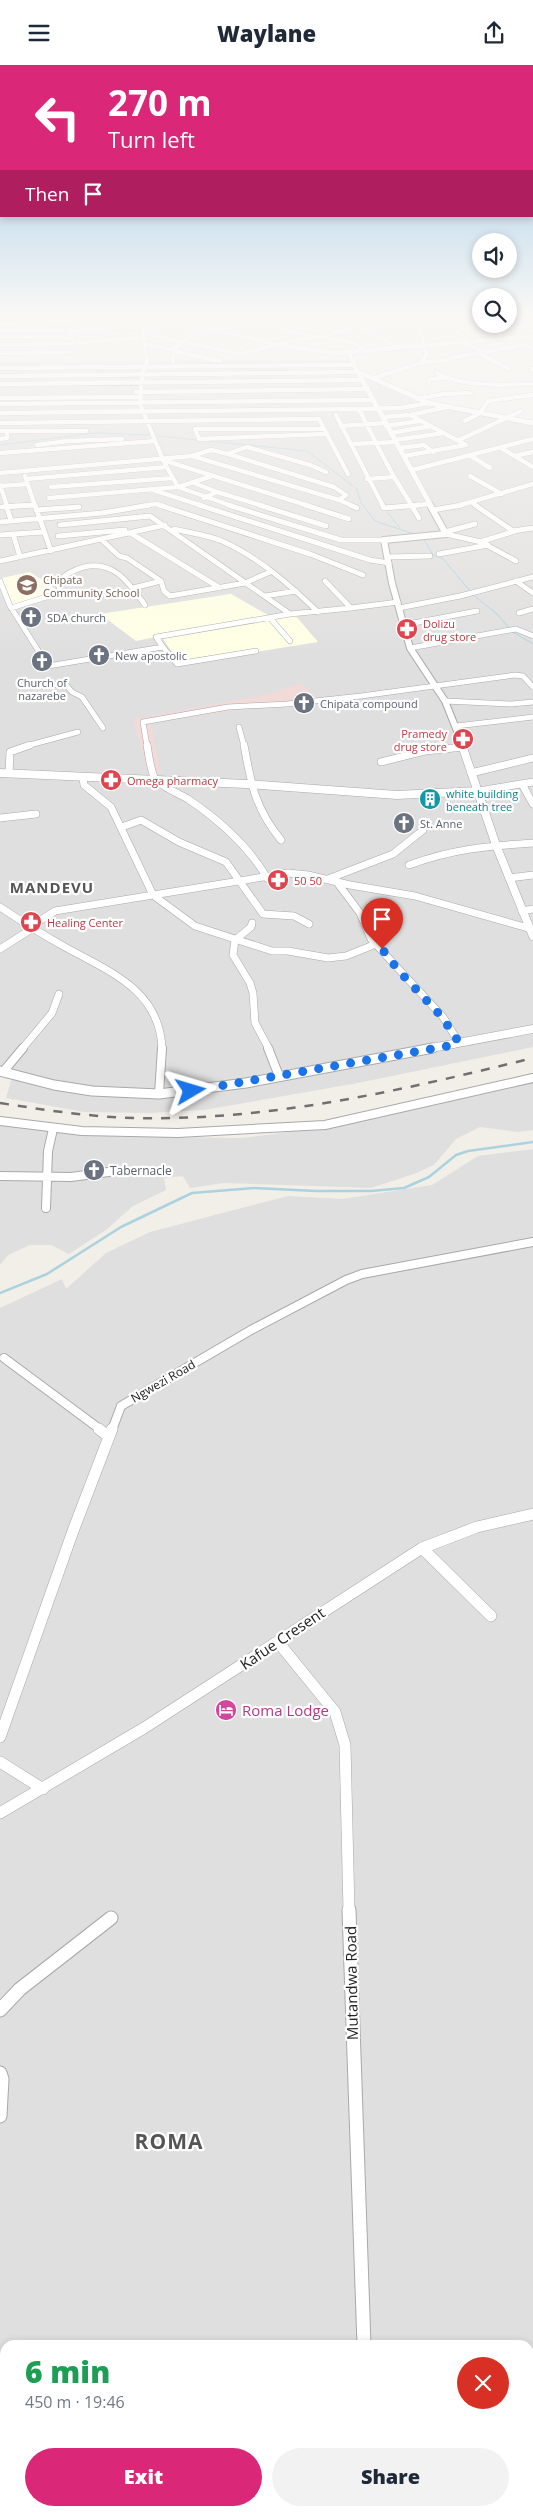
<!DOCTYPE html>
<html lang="en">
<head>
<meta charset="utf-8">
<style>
	:root { --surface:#fff; --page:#f2f2f3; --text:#1f2937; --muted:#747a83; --accent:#db2777 }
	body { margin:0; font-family:"Open Sans",sans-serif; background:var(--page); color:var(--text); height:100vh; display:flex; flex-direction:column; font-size:19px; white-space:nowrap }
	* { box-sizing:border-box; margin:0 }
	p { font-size:16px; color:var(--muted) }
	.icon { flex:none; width:28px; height:28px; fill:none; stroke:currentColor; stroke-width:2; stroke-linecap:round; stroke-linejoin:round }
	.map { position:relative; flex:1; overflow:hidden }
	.sheet { position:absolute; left:0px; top:2275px; width:534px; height:176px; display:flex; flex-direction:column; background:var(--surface); border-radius:15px 15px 0 0; box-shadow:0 2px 8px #0003 }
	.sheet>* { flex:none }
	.banner { position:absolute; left:0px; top:0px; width:534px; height:152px; box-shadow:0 2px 8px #0003; background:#db2777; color:#fff; overflow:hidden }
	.tools { position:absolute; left:472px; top:168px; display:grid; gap:10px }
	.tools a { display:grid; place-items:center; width:45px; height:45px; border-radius:50%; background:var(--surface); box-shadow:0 2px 8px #0003; font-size:25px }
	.pin { position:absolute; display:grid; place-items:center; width:42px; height:42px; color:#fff; margin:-51px -21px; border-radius:50% 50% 50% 0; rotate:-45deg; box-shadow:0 0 5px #0007 }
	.pin .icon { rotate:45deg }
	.me { position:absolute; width:55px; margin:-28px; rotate:83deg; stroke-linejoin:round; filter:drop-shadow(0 0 4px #0008) }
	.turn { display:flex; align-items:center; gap:18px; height:105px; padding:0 25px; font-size:22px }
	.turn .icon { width:65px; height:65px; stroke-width:2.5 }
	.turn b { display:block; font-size:35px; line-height:42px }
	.then { display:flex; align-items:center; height:48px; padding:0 25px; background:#0003; gap:10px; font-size:19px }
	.round { display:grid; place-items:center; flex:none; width:52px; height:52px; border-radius:26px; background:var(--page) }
	.headline { display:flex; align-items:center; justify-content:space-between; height:85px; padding:0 25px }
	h1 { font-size:30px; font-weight:800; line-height:38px; color:#1e9e55 }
	.cta { display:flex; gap:10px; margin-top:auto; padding:10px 25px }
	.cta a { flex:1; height:58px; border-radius:30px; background:var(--accent); color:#fff; font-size:20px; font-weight:800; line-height:58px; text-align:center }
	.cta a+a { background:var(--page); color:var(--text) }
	header { display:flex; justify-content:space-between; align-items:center; height:65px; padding:0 25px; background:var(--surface); font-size:22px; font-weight:800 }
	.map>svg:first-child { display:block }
	.residential { fill:#e0dfdf; fill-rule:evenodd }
	.commercial { fill:#f2dad9 }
	.education { fill:#ffffe5 }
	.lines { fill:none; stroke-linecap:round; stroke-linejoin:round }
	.stream-far1 { stroke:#aad3df; stroke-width:1 }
	.stream { stroke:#aad3df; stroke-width:2.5 }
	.minor-far5-casing { stroke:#a9a9a9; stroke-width:5 }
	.minor-far4-casing { stroke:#a9a9a9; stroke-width:6 }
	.minor-far3-casing { stroke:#a9a9a9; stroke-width:8 }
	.minor-far2-casing { stroke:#a9a9a9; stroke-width:10 }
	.minor-far1-casing { stroke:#a9a9a9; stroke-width:12 }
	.minor-casing { stroke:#a9a9a9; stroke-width:15 }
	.tertiary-far3-casing { stroke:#a9a9a9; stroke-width:5.5 }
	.tertiary-far2-casing { stroke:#a9a9a9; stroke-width:8 }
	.tertiary-far1-casing { stroke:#a9a9a9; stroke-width:9 }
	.tertiary-casing { stroke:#a9a9a9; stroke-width:11 }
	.minor-far5 { stroke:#fff; stroke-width:4.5 }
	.minor-far4 { stroke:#fff; stroke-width:5 }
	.minor-far3 { stroke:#fff; stroke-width:7 }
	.minor-far2 { stroke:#fff; stroke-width:8 }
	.minor-far1 { stroke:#fff; stroke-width:11 }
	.minor { stroke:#fff; stroke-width:13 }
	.tertiary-far3 { stroke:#fff; stroke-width:5 }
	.tertiary-far2 { stroke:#fff; stroke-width:6 }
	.tertiary-far1 { stroke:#fff; stroke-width:8 }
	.tertiary { stroke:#fff; stroke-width:9 }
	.rail { stroke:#707070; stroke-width:2.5; stroke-dasharray:9 9; stroke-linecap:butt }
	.route { stroke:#1a73e8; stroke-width:9; stroke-dasharray:0 16.2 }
	.labels { text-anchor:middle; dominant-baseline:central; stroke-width:4.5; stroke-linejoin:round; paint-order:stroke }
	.far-education-label { font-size:11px; fill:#785e54; stroke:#fff; text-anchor:start }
	.far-worship-label { font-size:11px; fill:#5b616d; stroke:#fff; text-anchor:start }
	.far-health-label { font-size:11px; fill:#be3a42; stroke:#fff; text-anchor:start }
	.far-culture-label { font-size:11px; fill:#0d838f; stroke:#fff; text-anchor:start }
	.worship-label { font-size:12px; fill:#5b616d; stroke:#fff; text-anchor:start }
	.street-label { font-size:12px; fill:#222; stroke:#fff }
	.far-district-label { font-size:15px; font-weight:bold; letter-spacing:1px; fill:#555; stroke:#fff }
	.near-street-label { font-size:15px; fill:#222; stroke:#fff }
	.near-hotel-label { font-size:15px; fill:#b23c85; stroke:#fff; text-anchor:start }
	.near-district-label { font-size:21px; font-weight:bold; letter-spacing:1px; fill:#555; stroke:#fff }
</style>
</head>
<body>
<header><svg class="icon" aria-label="menu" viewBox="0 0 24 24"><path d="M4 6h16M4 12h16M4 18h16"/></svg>Waylane<svg class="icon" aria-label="share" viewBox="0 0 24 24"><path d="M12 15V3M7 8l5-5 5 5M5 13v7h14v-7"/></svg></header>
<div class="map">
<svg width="533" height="2451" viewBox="0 0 533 2451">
	<rect width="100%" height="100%" fill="#f2efe9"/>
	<!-- residential -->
	<path class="residential" d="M352,295L358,307L417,334L533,358V982L358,1018L204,1045L148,1048L84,1047L6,1033L13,1009L0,1005V297ZM231,529L270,551L101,549Z
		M533,1016V1065L517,1067L480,1062L456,1074L434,1100L414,1109L371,1123L224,1118L190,1123L183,1111L164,1113L166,1125L133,1141L106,1165L69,1189L51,1180H30L8,1190L0,1200V1060L94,1071L242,1073L342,1060Z
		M533,1084V2451H0V1243L62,1214L66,1224L106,1188L150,1167L288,1131L342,1134L432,1120L478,1091ZM5,2280H529V2446H5Z"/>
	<!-- commercial -->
	<path class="commercial" d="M300,618L318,634L151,657L161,712L155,717L124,718L132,714L150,713L133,654L270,629Z"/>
	<!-- education -->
	<path class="education" d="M30,507L60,527L13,540L2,513Z
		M231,529L271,552L295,550L318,577L180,599L161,571L136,576L100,549Z"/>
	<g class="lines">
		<!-- stream-far1 -->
		<path class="stream-far1" d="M158,371L307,386L357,424L361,438L375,456L417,470
			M0,380L94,368L151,370
			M387,447L400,463
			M423,473L433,490L443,494L471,527
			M472,529L497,549L510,564
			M511,566L533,579"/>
		<!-- stream -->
		<path class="stream" d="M0,1228L47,1209L121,1162L192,1128L254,1123L316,1126H371L404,1123L429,1112L456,1090L468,1086L533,1077"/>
		<!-- minor-far5 casing -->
		<g class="minor-far5-casing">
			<path id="minor-far5" d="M0,250H34
				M50,250H53
				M197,250L225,262
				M252,250L287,266L356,278L364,287
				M157,252L146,261L143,268L147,296L142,310L140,339L163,395L178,422L232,441
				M165,254L183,250
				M0,258L72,257L110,250
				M501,259L495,264L502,274
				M359,261L401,283
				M301,263L327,260L345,262
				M0,265H69L74,279L0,280
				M212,265L288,250
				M301,265L300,261L309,255L308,250
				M71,266L146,261
				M457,266L470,277
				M143,268L183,277
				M0,272H72
				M320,272L365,259L409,251
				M183,277L241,289L294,275L318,272
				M74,278L143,272
				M463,278L487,288
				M146,279L174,285
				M425,281L418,262L434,250
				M174,286L220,296
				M0,288L69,287
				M480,289L509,304
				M450,293L524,280L533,284
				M173,296L174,285L200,262
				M421,298L447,295
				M0,303L353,300
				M531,304H533
				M437,308C462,322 505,320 533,319
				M0,311L358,307
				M374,313L421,298L427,289L423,281
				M429,317L430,314L445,313
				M0,319L363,315
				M136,327L368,324
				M0,333L141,332
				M417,334L444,329L470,328
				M0,339L374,335
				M0,348L359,344L400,343L429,338
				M336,350L383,441
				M383,352L410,350
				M465,356L480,348L488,336L533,330
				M0,358L319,354L348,409
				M341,361L385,358
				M386,361L420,356
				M323,364H195L199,374L326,369
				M0,366H86
				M391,368L431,361
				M0,374L7,373V366
				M395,375L444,368
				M459,375L521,346
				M350,379L376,378L359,344
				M37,380L68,376L122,374
				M399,383L424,380L433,387
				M501,383L533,402
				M0,388L155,376
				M227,389L247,382L310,400L326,407
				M192,391L211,385L228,389L334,422L346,430L339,435
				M404,391L466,380L410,350L447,342
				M471,391L490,403
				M514,391L533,387
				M166,396L309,441
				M412,405L533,374
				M0,408L192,391L339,435L353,441
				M25,411L35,441
				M470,411L502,429
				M394,412L412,441
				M26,414L167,402
				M367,414L394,412L376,378L396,377
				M194,418L217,427
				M0,420L7,441
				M0,421L28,419
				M51,422L173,413
				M153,425L203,441
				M49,433L178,422L212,411
				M204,433L217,427L263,441
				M471,437L477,441
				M14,441L34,440
				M143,441L156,439L163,441
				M404,441L430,439
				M457,441L533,419"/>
		</g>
		<!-- minor-far4 casing -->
		<g class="minor-far4-casing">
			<path id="minor-far4" d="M6,440L11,455
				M35,440L51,486
				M159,440L310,489L363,510
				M199,440L370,495L389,498
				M228,440L341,475H384
				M259,440L326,461
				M305,440L349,454
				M350,440L357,443
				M382,440L384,443L419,440
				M411,440L419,453
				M475,440L513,466L533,463
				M2,442L34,440
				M36,445L79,442
				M433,445L462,440
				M0,457L102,448L150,440
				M60,460L150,451L290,549
				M174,464C190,468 207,470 222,476C258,492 290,520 318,547
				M445,467L475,459
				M13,469L20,492
				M132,469L220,523
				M446,469L481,477L516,496
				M0,470L43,467
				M58,471L125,465
				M102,475L119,491L127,493L161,516L164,526L170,531L245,518L270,507
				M480,477L515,466
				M439,489L488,480
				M388,492L430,491
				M0,496L165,460
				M0,516L10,541L48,601L163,582L156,572L290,549L351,543L325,516
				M516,516L533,528
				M133,523L161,516
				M265,531L296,526
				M11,543L62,527L57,518C64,510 73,505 84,502C114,495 129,518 145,540
				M351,543L398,537
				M399,543L460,531L533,512
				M519,548L533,544
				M270,553L290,576
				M403,560L477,546
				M163,582L177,599L256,586
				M410,583L516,564L533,571
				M45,618L67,621L72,627L82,632L103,663
				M445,636L511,639L533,637
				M456,661L533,652
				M239,662L244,681
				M26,681L78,667
				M147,681L143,657L228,642L287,639L361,631L515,610L523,611L533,622"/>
		</g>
		<!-- minor-far3 casing -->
		<g class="minor-far3-casing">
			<path id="minor-far3" d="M147,680C149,691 150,704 155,714C159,720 181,730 188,734C219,755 248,780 267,813
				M244,680C251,719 255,743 281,775
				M381,697L425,686L463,682
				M9,708L10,687L30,680
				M471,708L533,693
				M83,713L84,720L111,742L153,830L195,861L272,886H288L328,893L346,891L376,879
				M522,719L533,739
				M479,726L533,717
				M0,753L36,749
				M122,762L141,755L179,777L226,797L263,849L294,851L309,859
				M409,800C453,784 487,781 533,778
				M509,813L533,810
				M328,814L393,789L423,765
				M336,816L360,848L371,874L443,952L458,976L454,979
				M0,842C21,856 43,870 65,882C110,907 160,925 162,984
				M522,846L533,844
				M252,858L251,862L235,875L233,890L250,918L253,928L255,958L269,984
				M30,862L55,846L288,808L308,810L350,820L415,831L528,863
				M0,884L33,863
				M22,984L52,948L59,929"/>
		</g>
		<!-- minor-far2 casing -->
		<g class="minor-far2-casing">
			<path id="minor-far2" d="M268,983L279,1011
				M3,1007L23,983
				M159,1029L162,983
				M0,1056L82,1066L178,1068L325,1060L533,1013
				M0,1111L71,1112L116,1106
				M46,1143L48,1086L53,1064
				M4,1293L101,1365
				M112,1365L121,1341L251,1265L346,1215L362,1209L533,1177"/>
		</g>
		<!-- minor-far1 casing -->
		<g class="minor-far1-casing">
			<path id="minor-far1" d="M99,1364L108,1371
				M422,1483L491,1551
				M278,1577L335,1647L345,1680L349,1846
				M0,1672L73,1466L112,1364
				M0,1697L43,1724
				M0,1748L144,1663L422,1483L477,1462L533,1449"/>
		</g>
		<!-- minor casing -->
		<g class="minor-casing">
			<path id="minor" d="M349,1845L364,2280
				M0,1945L20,1924L111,1853
				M0,2008L2,2014L0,2051
				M371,2446L372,2451"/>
		</g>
		<!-- tertiary-far3 casing -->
		<g class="tertiary-far3-casing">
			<path id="tertiary-far3" d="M146,250L290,282L337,288L533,271
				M349,289L358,307L429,338L533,358
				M358,307L431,441"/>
		</g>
		<!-- tertiary-far2 casing -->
		<g class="tertiary-far2-casing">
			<path id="tertiary-far2" d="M430,440L446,469L384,475L392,518L410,583L445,636L463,681"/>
		</g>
		<!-- tertiary-far1 casing -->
		<g class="tertiary-far1-casing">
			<path id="tertiary-far1" d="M462,680L496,780L533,871
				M0,708L246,719L397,730L479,726
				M426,984L533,964"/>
		</g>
		<!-- tertiary casing -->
		<g class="tertiary-casing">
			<path id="tertiary" d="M0,1006L54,1020L92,1026L159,1029L246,1018L433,983"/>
		</g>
		<!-- minor-far5 -->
		<use href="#minor-far5" class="minor-far5"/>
		<!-- minor-far4 -->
		<use href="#minor-far4" class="minor-far4"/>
		<!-- minor-far3 -->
		<use href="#minor-far3" class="minor-far3"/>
		<!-- minor-far2 -->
		<use href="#minor-far2" class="minor-far2"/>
		<!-- minor-far1 -->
		<use href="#minor-far1" class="minor-far1"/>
		<!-- minor -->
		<use href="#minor" class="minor"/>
		<!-- tertiary-far3 -->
		<use href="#tertiary-far3" class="tertiary-far3"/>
		<!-- tertiary-far2 -->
		<use href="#tertiary-far2" class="tertiary-far2"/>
		<!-- tertiary-far1 -->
		<use href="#tertiary-far1" class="tertiary-far1"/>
		<!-- tertiary -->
		<use href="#tertiary" class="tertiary"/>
		<!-- rail -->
		<path class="rail" d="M0,1038C45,1045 90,1052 136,1053C271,1056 403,1025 533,993"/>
	</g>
	<!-- sky -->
	<linearGradient id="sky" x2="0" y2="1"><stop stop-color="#8fc0e4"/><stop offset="0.42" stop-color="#f9f8f5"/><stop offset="1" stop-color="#f9f8f5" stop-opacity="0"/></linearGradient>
	<rect width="533" height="593" fill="url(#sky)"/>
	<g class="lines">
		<!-- route -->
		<path class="route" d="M191,1026L454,980L458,976L442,952L399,906L382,884"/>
	</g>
	<!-- icons -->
	<defs>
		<g id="school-disc" transform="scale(1.125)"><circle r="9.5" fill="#8d6e63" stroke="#fff"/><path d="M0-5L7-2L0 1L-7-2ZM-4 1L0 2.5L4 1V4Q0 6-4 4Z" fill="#fff"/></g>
		<g id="church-disc" transform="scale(1.125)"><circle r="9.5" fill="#6b7280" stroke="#fff"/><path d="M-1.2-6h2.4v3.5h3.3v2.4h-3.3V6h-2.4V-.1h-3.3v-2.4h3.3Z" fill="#fff"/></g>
		<g id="pharmacy-disc" transform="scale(1.125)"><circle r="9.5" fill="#e0444e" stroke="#fff"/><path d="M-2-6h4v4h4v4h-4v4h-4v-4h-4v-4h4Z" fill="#fff"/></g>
		<g id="building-disc" transform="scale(1.125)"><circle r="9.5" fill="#0f9aa8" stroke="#fff"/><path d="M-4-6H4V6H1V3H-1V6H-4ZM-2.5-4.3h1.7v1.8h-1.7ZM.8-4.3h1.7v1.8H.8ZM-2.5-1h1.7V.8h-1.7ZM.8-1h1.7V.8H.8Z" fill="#fff"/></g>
		<g id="hotel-disc" transform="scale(1.125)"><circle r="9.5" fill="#d1479c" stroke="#fff"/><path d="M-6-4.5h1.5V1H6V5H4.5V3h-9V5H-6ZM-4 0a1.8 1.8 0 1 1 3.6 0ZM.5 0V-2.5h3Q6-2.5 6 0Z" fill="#fff"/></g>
	</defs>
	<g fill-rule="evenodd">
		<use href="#school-disc" x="27" y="520"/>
		<use href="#church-disc" x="31" y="552"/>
		<use href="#pharmacy-disc" x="407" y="564"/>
		<use href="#church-disc" x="99" y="590"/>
		<use href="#church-disc" x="42" y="596"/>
		<use href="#church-disc" x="304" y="638"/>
		<use href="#pharmacy-disc" x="463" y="674"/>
		<use href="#pharmacy-disc" x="111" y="715"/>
		<use href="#building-disc" x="430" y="734"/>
		<use href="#church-disc" x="404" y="758"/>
		<use href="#pharmacy-disc" x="278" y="815"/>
		<use href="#pharmacy-disc" x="31" y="857"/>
		<use href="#church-disc" x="94" y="1105"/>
		<use href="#hotel-disc" x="226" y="1645"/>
	</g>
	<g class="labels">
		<!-- far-education labels -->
		<g class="far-education-label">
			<text x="43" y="514">Chipata<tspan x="43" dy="13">Community School</tspan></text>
		</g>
		<!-- far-worship labels -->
		<g class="far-worship-label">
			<text x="47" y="552">SDA church</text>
			<text x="115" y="590">New apostolic</text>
			<text x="42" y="617" text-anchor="middle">Church of<tspan x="42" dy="13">nazarebe</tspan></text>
			<text x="320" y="638">Chipata compound</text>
			<text x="420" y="758">St. Anne</text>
		</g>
		<!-- far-health labels -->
		<g class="far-health-label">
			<text x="423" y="558">Dolizu<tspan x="423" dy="13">drug store</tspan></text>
			<text x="447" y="668" text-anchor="end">Pramedy<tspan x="447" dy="13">drug store</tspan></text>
			<text x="127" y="715">Omega pharmacy</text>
			<text x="294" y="815">50 50</text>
			<text x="47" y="857">Healing Center</text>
		</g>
		<!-- far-culture labels -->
		<g class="far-culture-label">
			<text x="446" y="728">white building<tspan x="446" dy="13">beneath tree</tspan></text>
		</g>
		<!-- worship labels -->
		<g class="worship-label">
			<text x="110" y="1105">Tabernacle</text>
		</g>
		<!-- street labels -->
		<g class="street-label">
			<text transform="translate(163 1316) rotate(-30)">Ngwezi Road</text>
		</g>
		<!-- far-district labels -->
		<g class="far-district-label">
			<text x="52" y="822">MANDEVU</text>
		</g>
		<!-- near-street labels -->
		<g class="near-street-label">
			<text transform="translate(282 1573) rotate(-34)">Kafue Cresent</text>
			<text transform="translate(351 1918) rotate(-91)">Mutandwa Road</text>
		</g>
		<!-- near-hotel labels -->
		<g class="near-hotel-label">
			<text x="242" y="1645">Roma Lodge</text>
		</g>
		<!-- near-district labels -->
		<g class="near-district-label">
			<text x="169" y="2076">ROMA</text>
		</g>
	</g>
</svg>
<div class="tools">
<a><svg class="icon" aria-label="sound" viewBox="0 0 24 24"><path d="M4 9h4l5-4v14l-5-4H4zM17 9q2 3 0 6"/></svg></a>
<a><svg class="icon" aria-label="search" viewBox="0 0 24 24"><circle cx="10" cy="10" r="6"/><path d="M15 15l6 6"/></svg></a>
</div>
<div class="pin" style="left:382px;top:884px;background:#d93025"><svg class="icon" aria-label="arrive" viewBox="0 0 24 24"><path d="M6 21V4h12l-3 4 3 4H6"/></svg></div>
<svg class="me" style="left:191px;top:1026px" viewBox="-20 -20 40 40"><path d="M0-17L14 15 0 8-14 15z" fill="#1a73e8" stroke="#fff" stroke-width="4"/></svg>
<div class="banner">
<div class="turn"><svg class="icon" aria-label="left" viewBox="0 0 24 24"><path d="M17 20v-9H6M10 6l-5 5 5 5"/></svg><div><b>270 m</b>Turn left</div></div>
<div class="then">Then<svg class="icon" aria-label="arrive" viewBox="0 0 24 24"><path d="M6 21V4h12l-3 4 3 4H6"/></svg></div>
</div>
<section class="sheet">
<div class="headline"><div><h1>6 min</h1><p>450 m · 19:46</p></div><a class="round" style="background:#d93025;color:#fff"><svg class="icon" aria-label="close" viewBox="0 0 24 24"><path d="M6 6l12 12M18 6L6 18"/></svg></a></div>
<div class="cta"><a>Exit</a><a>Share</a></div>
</section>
</div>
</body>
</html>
